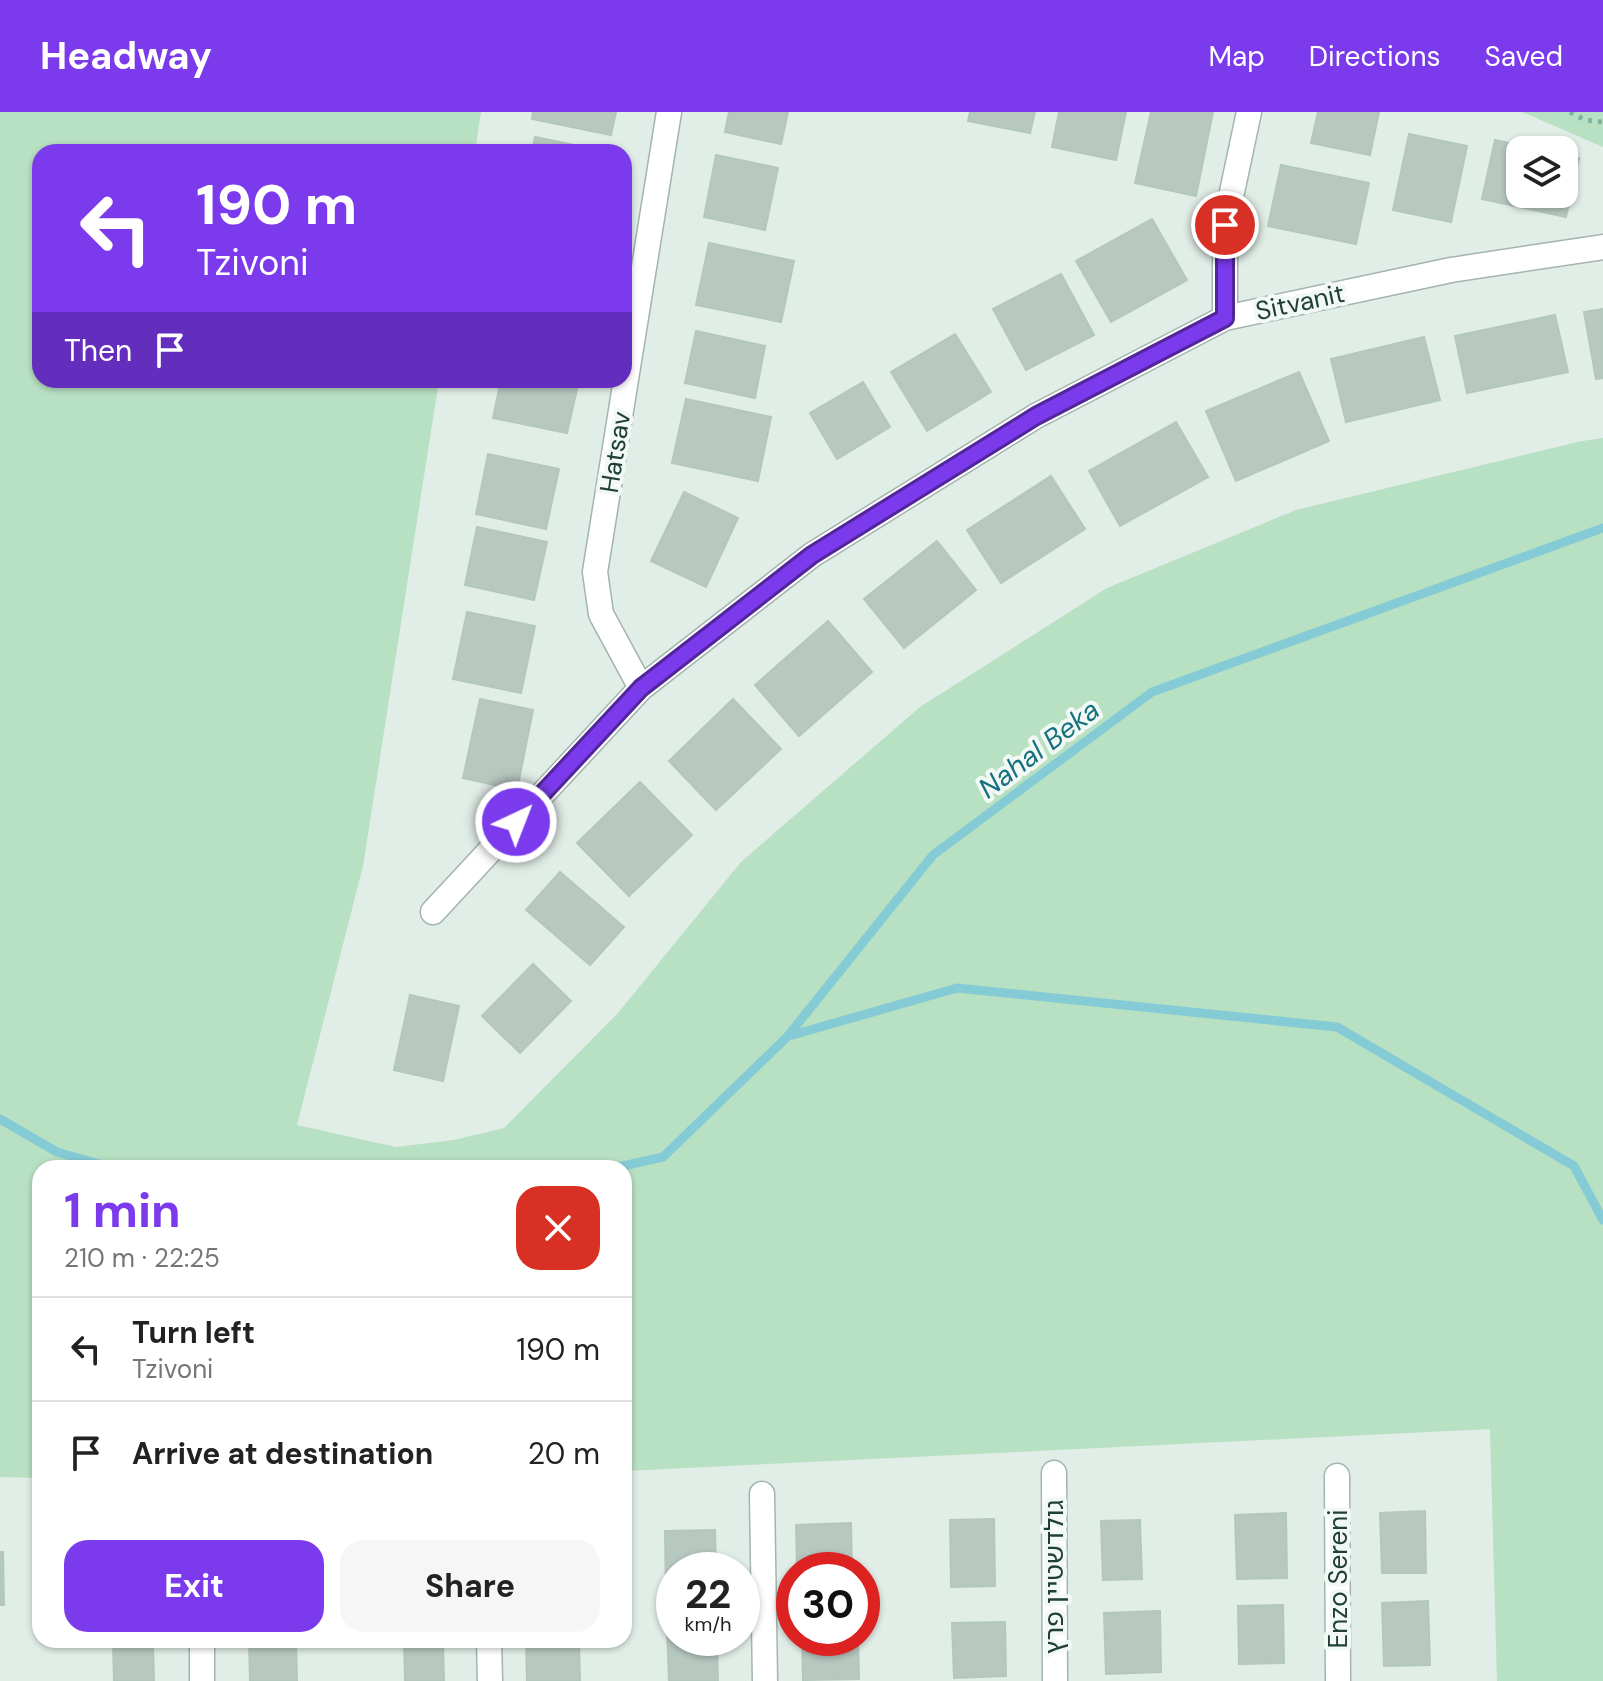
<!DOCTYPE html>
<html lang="en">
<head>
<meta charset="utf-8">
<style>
	:root { --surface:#fff; --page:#f6f6f6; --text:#222; --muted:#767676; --line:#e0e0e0; --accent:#7c3aed }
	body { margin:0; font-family:"DM Sans","Noto Sans Hebrew",sans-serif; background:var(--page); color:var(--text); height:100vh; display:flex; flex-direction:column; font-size:30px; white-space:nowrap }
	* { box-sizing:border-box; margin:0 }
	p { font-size:26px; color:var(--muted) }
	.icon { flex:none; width:44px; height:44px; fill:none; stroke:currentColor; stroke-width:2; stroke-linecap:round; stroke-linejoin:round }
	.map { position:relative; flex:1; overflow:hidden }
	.panel { position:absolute; left:32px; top:1048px; width:600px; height:488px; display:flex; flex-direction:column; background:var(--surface); border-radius:24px; box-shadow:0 2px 6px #0004 }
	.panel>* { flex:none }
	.top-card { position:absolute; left:32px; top:32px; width:600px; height:244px; border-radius:24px; box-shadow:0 2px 6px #0004; background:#7c3aed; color:#fff; overflow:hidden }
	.buttons { position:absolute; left:1506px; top:24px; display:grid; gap:16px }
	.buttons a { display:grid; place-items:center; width:72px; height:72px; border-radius:16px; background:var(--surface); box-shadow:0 2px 6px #0004; font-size:40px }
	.speed { position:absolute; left:656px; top:1440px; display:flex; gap:16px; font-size:40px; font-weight:700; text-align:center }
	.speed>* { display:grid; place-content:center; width:104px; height:104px; border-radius:50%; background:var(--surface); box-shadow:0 2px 6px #0004; line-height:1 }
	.speed small { font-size:20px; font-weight:400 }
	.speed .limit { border:12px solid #d22; background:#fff; color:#111 }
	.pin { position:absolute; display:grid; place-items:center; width:68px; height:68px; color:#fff; margin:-34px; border:4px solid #fff; border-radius:50%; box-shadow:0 2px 8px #0007 }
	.me { position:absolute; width:88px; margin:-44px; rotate:43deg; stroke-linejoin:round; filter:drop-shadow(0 0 6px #0008) }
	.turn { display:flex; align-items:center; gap:28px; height:168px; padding:0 32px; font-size:36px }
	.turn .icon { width:104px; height:104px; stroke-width:2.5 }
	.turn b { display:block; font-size:56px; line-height:68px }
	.then { display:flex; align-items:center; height:76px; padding:0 32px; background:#0003; gap:16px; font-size:30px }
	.round { display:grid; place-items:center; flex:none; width:84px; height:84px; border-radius:24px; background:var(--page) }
	.summary { display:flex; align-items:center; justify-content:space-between; height:136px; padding:0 32px }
	h1 { font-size:48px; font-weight:700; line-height:60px; color:var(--accent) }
	.button { display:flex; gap:16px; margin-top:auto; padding:16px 32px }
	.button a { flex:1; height:92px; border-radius:24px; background:var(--accent); color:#fff; font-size:32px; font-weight:700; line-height:92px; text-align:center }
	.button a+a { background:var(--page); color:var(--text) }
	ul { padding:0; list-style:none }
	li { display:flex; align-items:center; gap:24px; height:104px; padding:0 32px; border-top:2px solid var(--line) }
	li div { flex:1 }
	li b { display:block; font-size:30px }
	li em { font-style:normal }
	header { display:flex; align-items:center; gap:48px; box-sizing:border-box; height:112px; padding:0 40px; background:var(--accent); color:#fff }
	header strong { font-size:38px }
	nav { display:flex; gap:44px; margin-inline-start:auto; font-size:28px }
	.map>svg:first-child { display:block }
	.green { fill:#b8e0c2 }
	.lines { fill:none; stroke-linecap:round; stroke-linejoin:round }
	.stream { stroke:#84cbd6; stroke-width:9 }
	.building { fill:#b6c8c0; stroke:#b3c7be; stroke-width:2 }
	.minor-casing { stroke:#a3b5ae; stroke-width:27 }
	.path { stroke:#7fb3a1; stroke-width:5; stroke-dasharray:4 6; stroke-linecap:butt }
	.minor { stroke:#fff; stroke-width:24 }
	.route-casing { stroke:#51269a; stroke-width:20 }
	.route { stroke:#7c3aed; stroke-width:14 }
	.labels { text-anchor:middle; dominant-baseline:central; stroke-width:8; stroke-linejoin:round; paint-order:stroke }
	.street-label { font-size:26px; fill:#203f36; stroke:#f2f9f5 }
	.water-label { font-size:28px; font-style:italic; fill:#15707f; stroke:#f2f9f5 }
</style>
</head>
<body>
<header>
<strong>Headway</strong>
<nav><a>Map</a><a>Directions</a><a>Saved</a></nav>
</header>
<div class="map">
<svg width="1603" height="1569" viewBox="0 0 1603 1569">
	<rect width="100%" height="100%" fill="#e1ede7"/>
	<!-- green -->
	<path class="green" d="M0,0H481L475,40H40V268H439L363,754L297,1013L396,1035L454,1028L504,1016L618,901L741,750L920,595L1107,476L1296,398L1582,329L1603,326V1569H1497L1490,1317L624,1359V1056H40V1366L0,1365Z
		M1522,0H1603V35Z"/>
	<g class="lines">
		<!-- stream -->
		<path class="stream" d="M789,924L957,876L1337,915L1574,1054L1603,1108
			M0,1007L57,1040L113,1056
			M614,1056L663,1045L787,925L933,743L1152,580L1603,416"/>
	</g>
	<!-- building -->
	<path class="building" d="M533,0H616L611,23L532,7Z
		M729,0H788L781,32L725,20Z
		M970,0H1035L1030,21L968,9Z
		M1059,0H1126L1116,48L1052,35Z
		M1151,0H1213L1196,84L1135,71Z
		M1318,0H1379L1370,43L1311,31Z
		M1409,22L1467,34L1451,110L1393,98Z
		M535,25L608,40H532Z
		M1495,28L1542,38H1520V82H1564V43L1579,46L1566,105L1482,87Z
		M716,43L778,56L765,118L704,105Z
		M1281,53L1369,71L1356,132L1268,114Z
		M1152,107L1187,168L1111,210L1076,149Z
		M709,131L794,149L781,210L696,193Z
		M1061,162L1094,223L1026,258L993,197Z
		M1603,197V266L1596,267L1584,200Z
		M1555,203L1568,260L1467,281L1455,224Z
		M696,219L765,234L755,286L685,271Z
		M955,222L991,280L927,319L891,260Z
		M1424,225L1440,288L1346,310L1331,247Z
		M1299,260L1329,329L1236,369L1206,299Z
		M501,268H535L577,277L567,321L493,306Z
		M863,270L890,315L837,347L810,301Z
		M686,287L771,305L758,369L672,351Z
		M1176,310L1208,365L1120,414L1089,359Z
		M488,342L559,357L546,417L476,402Z
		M1051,364L1085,417L1001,471L967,418Z
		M684,380L738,406L706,475L651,449Z
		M477,415L547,430L534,488L465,473Z
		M937,429L976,478L904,536L864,487Z
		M467,500L535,514L521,581L453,567Z
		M828,509L872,560L799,624L755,573Z
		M480,587L533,598L517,678L463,666Z
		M733,587L781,637L716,698L669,649Z
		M640,670L692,723L629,784L577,731Z
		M560,760L624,815L590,853L526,798Z
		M533,852L571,889L520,941L482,904Z
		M410,883L459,894L443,969L394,958Z
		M1425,1399L1426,1461H1382L1380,1401Z
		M1286,1401L1287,1466L1237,1467L1235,1403Z
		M994,1407L995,1474L951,1475L950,1408Z
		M1140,1408L1142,1467L1103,1468L1101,1409Z
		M851,1411L852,1458H797L796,1413Z
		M715,1418L716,1458H674V1485H666L665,1419Z
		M0,1440H3L4,1493H0Z
		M1428,1489L1430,1553L1384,1554L1382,1491Z
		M1283,1493L1284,1551L1239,1552L1238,1494Z
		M1160,1499L1161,1560L1106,1562L1104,1501Z
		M1005,1510L1006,1564L954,1566L952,1511Z
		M667,1516H674V1526H717L718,1569H669Z
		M802,1526H858L859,1567L803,1568Z
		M404,1528H443L444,1569H405Z
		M526,1528H579L580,1569H527Z
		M296,1530L297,1569H250L249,1531Z
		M153,1531L154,1569H114L113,1532Z"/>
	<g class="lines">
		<!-- minor casing -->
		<g class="minor-casing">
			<path id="minor" d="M1225,206V113L1249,0
				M641,576L601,502L595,460L669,0
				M433,800L641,576L812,443L1036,304L1225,206L1451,158L1603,135
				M1054,1361L1055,1569
				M1337,1364L1338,1569
				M762,1382L765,1569
				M202,1528V1569
				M489,1528L490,1569"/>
		</g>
		<!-- path -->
		<path class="path" d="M1570,0L1585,8L1603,10"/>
		<!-- minor -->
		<use href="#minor" class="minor"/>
	</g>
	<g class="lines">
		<!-- route casing -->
		<g class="route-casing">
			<path id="route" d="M516,710L641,576L812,443L1036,304L1225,206V113"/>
		</g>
		<!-- route -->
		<use href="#route" class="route"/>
	</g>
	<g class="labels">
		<!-- street labels -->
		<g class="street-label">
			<text transform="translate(1300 190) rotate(-12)">Sitvanit</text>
			<text transform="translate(615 340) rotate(-81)">Hatsav</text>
			<text transform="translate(1054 1465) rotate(-90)">גולדשטיין פרץ</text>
			<text transform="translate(1338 1467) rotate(-90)">Enzo Sereni</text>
		</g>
		<!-- water labels -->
		<g class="water-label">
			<text transform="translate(1039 637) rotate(-37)">Nahal Beka</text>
		</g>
	</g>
</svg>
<div class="buttons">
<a><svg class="icon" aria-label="layers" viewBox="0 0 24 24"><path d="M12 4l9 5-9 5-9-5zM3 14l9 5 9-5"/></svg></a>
</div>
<div class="speed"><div>22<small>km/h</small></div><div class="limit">30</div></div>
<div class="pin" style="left:1225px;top:113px;background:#d93025"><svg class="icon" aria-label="arrive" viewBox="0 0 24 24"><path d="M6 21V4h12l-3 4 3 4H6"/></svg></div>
<svg class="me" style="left:516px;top:710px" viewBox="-20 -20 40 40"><circle r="17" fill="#7c3aed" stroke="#fff" stroke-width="3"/><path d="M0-11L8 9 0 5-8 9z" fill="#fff"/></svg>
<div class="top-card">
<div class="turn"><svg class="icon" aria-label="left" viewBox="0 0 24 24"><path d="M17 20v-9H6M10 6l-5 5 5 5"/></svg><div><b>190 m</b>Tzivoni</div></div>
<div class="then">Then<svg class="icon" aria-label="arrive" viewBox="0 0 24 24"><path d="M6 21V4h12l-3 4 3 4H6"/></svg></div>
</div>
<section class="panel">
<div class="summary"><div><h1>1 min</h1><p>210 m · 22:25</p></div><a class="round" style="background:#d93025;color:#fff"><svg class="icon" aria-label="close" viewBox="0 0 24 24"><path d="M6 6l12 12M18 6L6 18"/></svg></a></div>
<ul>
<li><svg class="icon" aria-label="left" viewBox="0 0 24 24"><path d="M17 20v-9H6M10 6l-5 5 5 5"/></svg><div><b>Turn left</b><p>Tzivoni</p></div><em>190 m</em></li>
<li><svg class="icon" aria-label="arrive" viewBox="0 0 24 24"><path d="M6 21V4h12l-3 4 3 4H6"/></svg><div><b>Arrive at destination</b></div><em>20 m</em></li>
</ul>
<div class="button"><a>Exit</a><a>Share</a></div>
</section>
</div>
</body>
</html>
